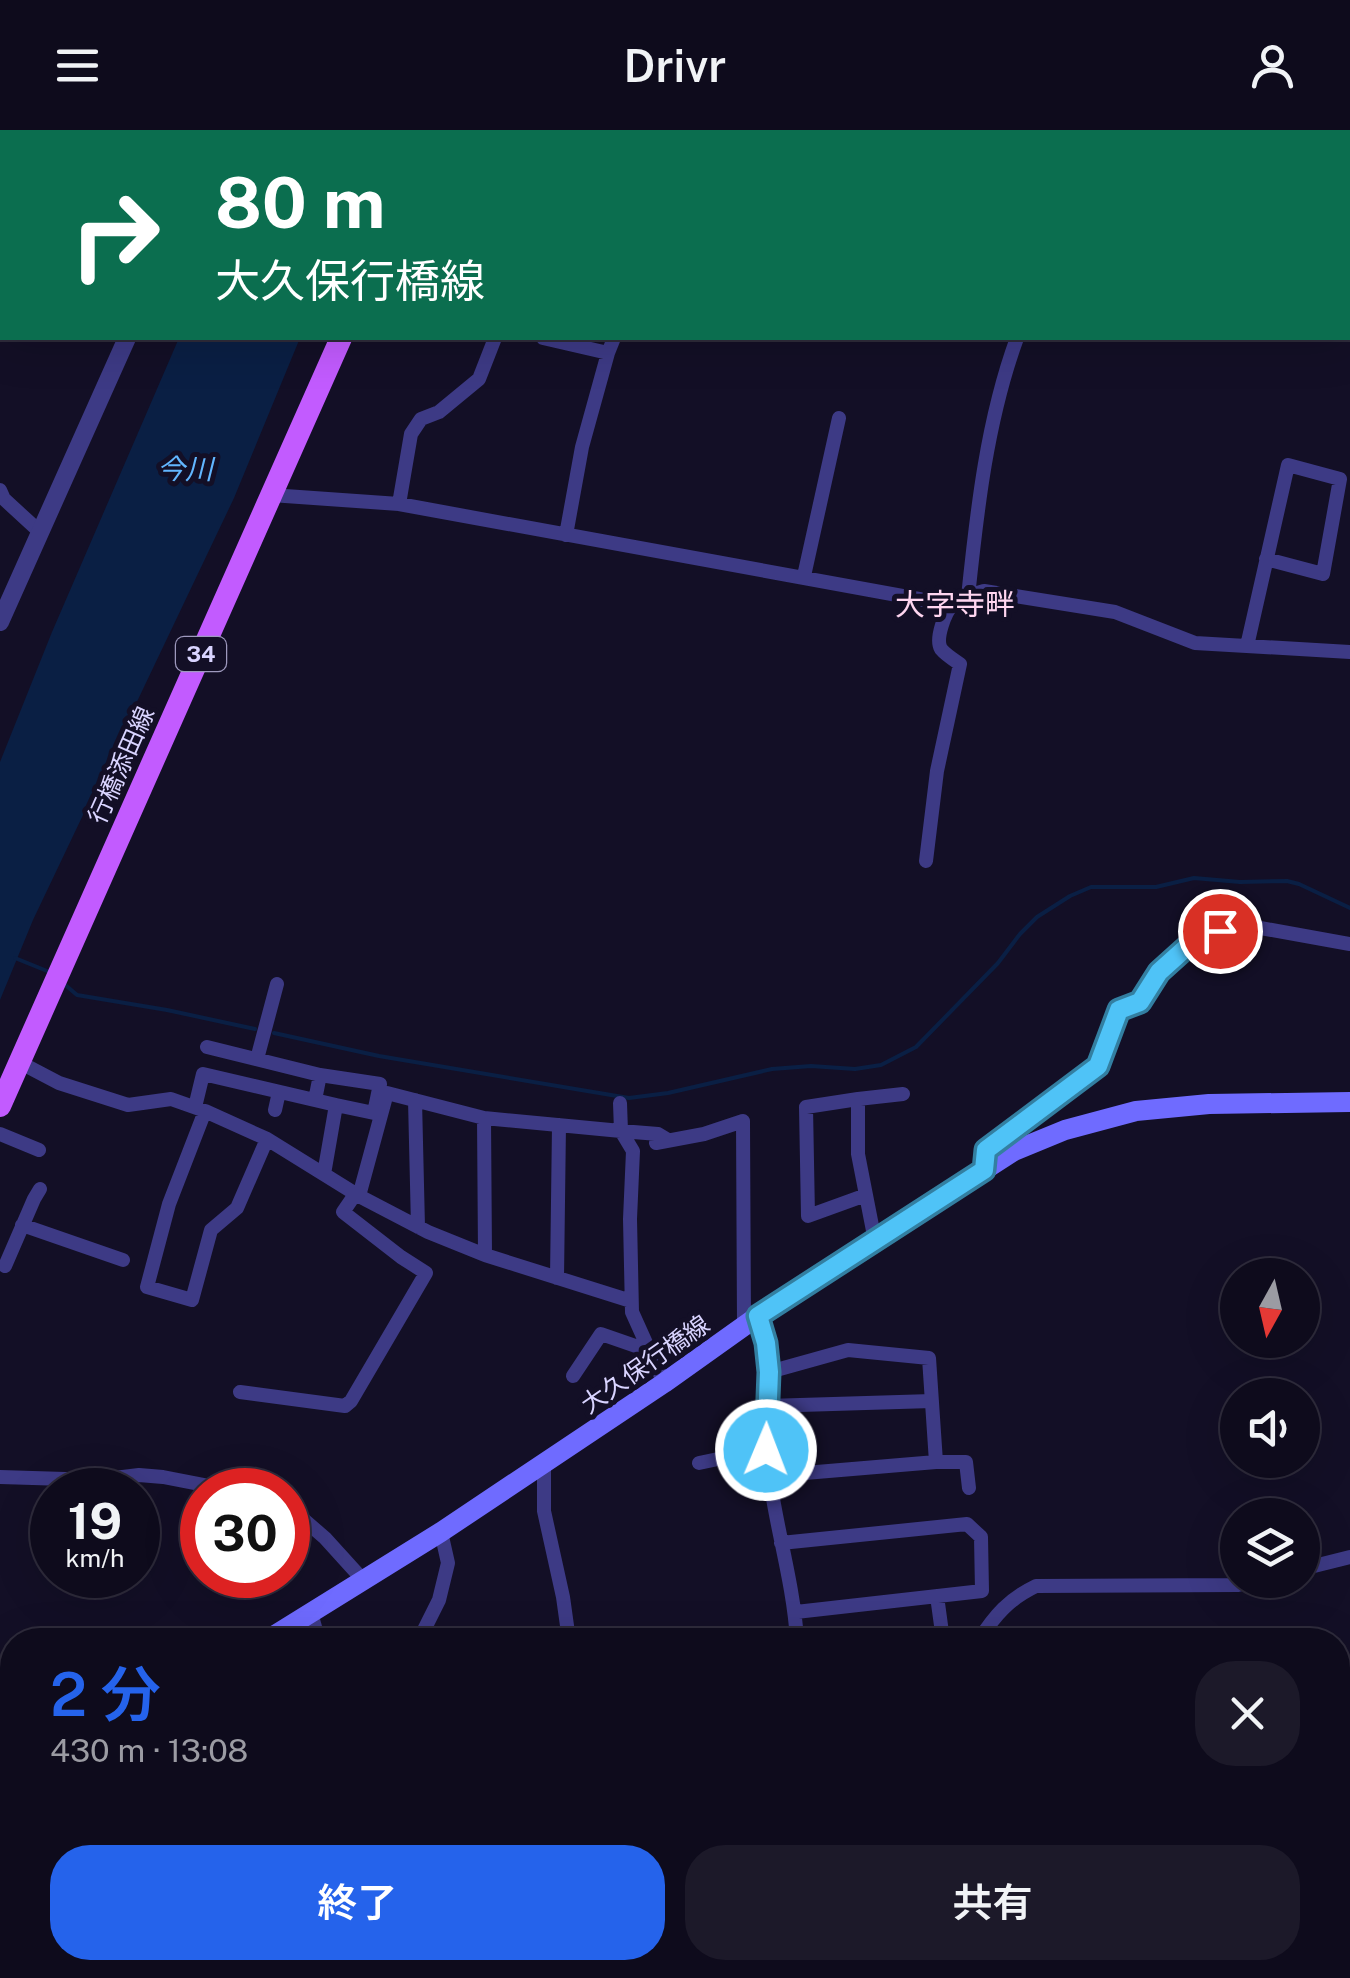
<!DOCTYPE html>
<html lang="ja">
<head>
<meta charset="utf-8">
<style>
	:root { --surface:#0e0b1c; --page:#1c1929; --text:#f1f3f6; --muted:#9b9ba3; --line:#2e2b3b; --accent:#2563eb }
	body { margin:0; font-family:"Public Sans","Noto Sans JP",sans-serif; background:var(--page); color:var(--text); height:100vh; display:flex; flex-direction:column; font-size:38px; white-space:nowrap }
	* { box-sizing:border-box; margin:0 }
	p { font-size:32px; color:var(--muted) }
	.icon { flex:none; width:55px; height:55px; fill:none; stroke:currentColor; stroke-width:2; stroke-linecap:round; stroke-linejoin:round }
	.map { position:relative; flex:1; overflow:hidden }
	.sheet { position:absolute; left:0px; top:1498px; width:1350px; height:352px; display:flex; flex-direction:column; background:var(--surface); border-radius:40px 40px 0 0; box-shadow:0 10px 40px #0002,0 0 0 2px var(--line) }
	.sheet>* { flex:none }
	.top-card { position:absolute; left:0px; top:0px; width:1350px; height:210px; box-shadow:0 10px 40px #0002,0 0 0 2px var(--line); background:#0b6e4f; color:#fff; overflow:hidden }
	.needle { width:65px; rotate:188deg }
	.tools { position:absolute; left:1220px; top:1128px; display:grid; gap:20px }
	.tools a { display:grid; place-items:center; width:100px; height:100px; border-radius:50%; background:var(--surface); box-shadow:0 10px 40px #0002,0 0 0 2px var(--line); font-size:50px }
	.speed { position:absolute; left:30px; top:1338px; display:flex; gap:20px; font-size:50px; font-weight:700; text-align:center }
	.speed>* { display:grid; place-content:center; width:130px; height:130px; border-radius:50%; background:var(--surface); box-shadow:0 10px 40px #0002,0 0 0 2px var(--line); line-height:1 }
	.speed small { font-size:25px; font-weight:400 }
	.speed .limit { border:15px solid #d22; background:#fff; color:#111 }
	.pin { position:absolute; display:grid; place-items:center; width:85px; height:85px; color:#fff; margin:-42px; border:5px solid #fff; border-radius:50%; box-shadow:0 2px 10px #0007 }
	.me { position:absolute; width:110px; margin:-55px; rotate:1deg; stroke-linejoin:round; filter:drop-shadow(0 0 8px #0008) }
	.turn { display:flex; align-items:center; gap:35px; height:210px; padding:0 50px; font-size:45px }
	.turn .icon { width:130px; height:130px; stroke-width:2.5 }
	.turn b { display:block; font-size:70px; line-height:85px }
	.round { display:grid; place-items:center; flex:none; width:105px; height:105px; border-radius:40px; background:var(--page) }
	.summary { display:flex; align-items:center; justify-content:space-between; height:170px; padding:0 50px }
	h1 { font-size:60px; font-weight:600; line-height:75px; color:var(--accent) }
	.action { display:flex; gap:20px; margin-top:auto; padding:20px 50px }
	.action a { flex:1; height:115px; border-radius:40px; background:var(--accent); color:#fff; font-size:40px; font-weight:600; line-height:115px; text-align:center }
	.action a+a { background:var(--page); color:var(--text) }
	header { display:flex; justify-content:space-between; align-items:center; height:130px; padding:0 50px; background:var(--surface); font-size:45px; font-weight:600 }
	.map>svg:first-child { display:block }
	.water { fill:#0a1f44 }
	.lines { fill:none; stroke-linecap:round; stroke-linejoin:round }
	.stream { stroke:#0a1f44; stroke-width:4 }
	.river { stroke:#0a1f44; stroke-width:22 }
	.minor { stroke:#3d3a85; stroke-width:14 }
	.tertiary { stroke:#3d3a85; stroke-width:18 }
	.secondary { stroke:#6f6bff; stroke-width:20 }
	.primary { stroke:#c25bff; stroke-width:22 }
	.route-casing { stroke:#337fa1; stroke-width:25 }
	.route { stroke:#4fc3f7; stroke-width:18 }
	.labels { text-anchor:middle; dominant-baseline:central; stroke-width:10; stroke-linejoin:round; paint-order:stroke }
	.shield { fill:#130f26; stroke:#9e99be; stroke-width:2.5 }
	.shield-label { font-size:22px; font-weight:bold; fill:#d9d4ff }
	.street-label { font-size:25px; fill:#d9d4ff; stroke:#130f26 }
	.water-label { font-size:28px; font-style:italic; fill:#62b6ff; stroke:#130f26 }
	.quarter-label { font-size:30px; fill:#ffd6f0; stroke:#130f26 }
</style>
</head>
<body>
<header><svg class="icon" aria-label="menu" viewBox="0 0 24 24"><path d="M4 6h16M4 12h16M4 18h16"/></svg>Drivr<svg class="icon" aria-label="person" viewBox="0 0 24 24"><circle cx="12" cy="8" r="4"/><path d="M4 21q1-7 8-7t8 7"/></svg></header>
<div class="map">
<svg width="1350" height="1848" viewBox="0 0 1350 1848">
	<rect width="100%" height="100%" fill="#130f26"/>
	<!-- water -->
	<path class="water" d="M179,208H300L234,368L33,790L0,870V632L52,502Z"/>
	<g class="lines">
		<!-- stream -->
		<path class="stream" d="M141,0V2
			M15,828L52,843
			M63,853L77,865L167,880L255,899
			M274,903L379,926L629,968L668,963L772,939L811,936L855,939L881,935L916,917L998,833L1020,804L1037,787L1070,766L1091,757H1156L1194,748L1240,752L1287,751L1299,754L1350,778
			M38,1848L55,1843L74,1848"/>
		<!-- river -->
		<path class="river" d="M1338,1688L1350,1684
			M843,1848L845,1838"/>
		<!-- minor -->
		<path class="minor" d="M7,0L8,2
			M590,0L611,2
			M939,0L951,2
			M87,2V0
			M573,2L574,0
			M823,2L838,0
			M1077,2V0
			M0,51L2,52
			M0,124L2,125
			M1348,182H1350
			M0,203L2,163
			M543,208L608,223L582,317L566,405
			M608,223L614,208
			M0,360L4,369L40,402
			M271,365L399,374L952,475
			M399,374L411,304L421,289L439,282L479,249L495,208
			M804,446L839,288
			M968,467C977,380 987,290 1017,208
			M1247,516L1288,335L1340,349L1323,444L1266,429
			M926,731L937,641L960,534C954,530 946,525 941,519C935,509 945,482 953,474C961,467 974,464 984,461L1115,482L1195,513L1350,522
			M207,917L320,945
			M257,929L277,854
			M19,932L59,953L128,975L171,969L205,981L267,1009L359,1066L428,1102L485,1125L631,1171
			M858,969L903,964
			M315,970L320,945L380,954L374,983L336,975
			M415,970L418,1097
			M620,973L621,1001L658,1004L668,1010
			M195,977L203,944L336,975L324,1044
			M275,980L279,962
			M205,981L169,1074L147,1157L192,1170L211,1100L237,1078L267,1009
			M484,988L485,1125
			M0,1004L39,1020
			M656,1013L704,1004L743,991L744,1196
			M983,1040L987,1020L1098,936L1119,879L1140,872L1159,842L1206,803L1255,797L1350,814
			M866,1065L858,1024V969L806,977L808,1086L866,1065L875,1111
			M359,1066L387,963L484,988L621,1001L633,1021L630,1089L632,1182L664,1253
			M22,1095L123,1130
			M5,1136L34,1069L40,1059
			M557,1148L559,995
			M758,1186C764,1204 768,1221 769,1240C770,1265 764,1292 766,1318C771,1383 793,1445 797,1510
			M769,1242L848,1220L929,1228L936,1332
			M573,1246L601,1204L650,1221
			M240,1262L345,1276L351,1271L426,1143L401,1127L343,1082L356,1063
			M767,1276L932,1271
			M544,1333V1381L563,1467L569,1510
			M699,1333L766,1319
			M769,1346L936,1332H966L969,1358
			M0,1347L98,1350L139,1345L163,1347L230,1360
			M288,1376L325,1408L364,1451
			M781,1413L967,1394L981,1407L982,1461L796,1482
			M1302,1439L1350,1427
			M937,1466L943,1510
			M310,1510L315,1497L311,1483
			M419,1510L439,1470L448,1433L441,1402
			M979,1510C995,1485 1009,1469 1036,1456L1238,1455L1259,1450
			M240,1838L242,1848
			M424,1838L426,1848
			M633,1838L634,1848
			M815,1838L817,1845
			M1244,1838V1848"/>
		<!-- tertiary -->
		<path class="tertiary" d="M216,2L217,0
			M0,492L127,208"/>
		<!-- secondary -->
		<path class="secondary" d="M267,1510L441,1402L664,1253L758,1186L1014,1021L1065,1000L1136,981L1209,974L1350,972
			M0,1622H12
			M0,1696L12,1688"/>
		<!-- primary -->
		<path class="primary" d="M430,2L431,0
			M0,976L341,208"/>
	</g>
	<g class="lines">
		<!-- route casing -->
		<g class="route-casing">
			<path id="route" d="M766,1320L769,1242L766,1213L758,1186L984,1040L986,1020L1098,936L1119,880L1140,872L1159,842L1189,815L1206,803L1220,801"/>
		</g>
		<!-- route -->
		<use href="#route" class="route"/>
	</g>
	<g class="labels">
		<!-- shield labels -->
		<rect class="shield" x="176" y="507" width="50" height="34" rx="8"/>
		<g class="shield-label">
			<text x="201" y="524">34</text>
		</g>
		<!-- street labels -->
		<g class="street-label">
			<text transform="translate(121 635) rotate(-66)">行橋添田線</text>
			<text transform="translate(645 1234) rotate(-35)">大久保行橋線</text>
		</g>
		<!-- water labels -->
		<g class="water-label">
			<text x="185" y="338">今川</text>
		</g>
		<!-- quarter labels -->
		<g class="quarter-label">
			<text x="955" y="474">大字寺畔</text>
		</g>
	</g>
</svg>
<div class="tools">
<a><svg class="needle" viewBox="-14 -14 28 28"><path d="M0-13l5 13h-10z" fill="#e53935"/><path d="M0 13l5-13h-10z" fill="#9b9ba3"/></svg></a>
<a><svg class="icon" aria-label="sound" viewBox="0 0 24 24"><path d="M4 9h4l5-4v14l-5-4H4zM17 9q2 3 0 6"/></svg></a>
<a><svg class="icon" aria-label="layers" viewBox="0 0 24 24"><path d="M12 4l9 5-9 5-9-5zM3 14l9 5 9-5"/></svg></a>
</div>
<div class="speed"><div>19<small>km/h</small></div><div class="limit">30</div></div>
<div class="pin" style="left:1220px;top:801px;background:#d93025"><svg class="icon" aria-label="arrive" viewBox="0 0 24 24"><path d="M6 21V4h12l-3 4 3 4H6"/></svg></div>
<svg class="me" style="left:766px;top:1320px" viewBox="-20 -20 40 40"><circle r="17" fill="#4fc3f7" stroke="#fff" stroke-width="3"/><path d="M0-11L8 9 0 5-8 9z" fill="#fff"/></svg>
<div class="top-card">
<div class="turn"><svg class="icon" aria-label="right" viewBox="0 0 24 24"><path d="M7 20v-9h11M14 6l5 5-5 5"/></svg><div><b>80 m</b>大久保行橋線</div></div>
</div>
<section class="sheet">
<div class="summary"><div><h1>2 分</h1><p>430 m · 13:08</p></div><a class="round"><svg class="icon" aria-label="close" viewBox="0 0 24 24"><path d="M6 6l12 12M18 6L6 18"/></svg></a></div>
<div class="action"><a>終了</a><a>共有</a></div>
</section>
</div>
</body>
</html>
